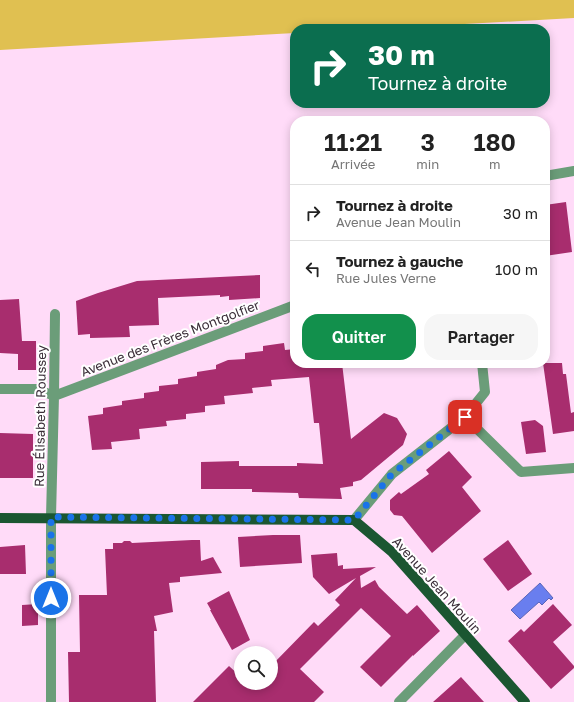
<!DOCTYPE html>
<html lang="fr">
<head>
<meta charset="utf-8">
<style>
	:root { --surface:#fff; --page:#f6f6f6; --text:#222; --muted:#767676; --line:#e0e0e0; --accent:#12904c }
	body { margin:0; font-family:"Golos Text",sans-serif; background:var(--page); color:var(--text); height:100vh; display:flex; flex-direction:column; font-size:15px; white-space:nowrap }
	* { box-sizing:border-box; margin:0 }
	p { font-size:13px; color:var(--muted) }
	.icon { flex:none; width:22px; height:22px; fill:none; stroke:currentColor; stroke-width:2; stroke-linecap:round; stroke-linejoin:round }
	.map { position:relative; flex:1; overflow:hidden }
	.sheet { position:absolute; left:290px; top:116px; width:260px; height:252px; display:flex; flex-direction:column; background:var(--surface); border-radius:16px; box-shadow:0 2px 10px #0003 }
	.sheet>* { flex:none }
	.banner { position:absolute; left:290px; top:24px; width:260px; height:84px; border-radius:16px; box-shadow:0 2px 10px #0003; background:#0b6e4f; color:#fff; overflow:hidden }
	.fabs { position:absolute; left:234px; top:646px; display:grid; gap:8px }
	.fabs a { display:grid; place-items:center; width:44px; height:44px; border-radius:50%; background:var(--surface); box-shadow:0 2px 10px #0003; font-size:20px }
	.pin { position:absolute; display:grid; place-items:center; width:34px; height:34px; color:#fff; margin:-17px; border-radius:8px; box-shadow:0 2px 6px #0006 }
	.me { position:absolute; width:44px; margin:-22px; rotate:0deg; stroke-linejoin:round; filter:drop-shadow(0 0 3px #0008) }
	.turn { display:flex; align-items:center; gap:14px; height:84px; padding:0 12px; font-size:18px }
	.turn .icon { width:52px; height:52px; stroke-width:2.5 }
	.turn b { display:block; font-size:28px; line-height:34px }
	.eta { display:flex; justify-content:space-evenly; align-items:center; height:68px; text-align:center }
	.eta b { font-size:24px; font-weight:600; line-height:28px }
	.primary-button { display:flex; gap:8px; margin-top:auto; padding:8px 12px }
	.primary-button a { flex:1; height:46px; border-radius:16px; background:var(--accent); color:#fff; font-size:16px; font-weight:600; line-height:46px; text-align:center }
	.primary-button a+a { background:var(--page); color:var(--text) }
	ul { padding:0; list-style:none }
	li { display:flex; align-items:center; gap:12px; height:56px; padding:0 12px; border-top:1px solid var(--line) }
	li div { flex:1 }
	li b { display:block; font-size:15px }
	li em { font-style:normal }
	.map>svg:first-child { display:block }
	.green { fill:#e0c051 }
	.water { fill:#697eef; stroke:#5b66b8 }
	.building { fill:#a82d6e }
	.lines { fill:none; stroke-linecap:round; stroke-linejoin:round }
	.minor { stroke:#6b9d79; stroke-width:10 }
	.major { stroke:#1b5631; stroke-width:10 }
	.route { stroke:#1a73e8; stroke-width:7; stroke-dasharray:0 12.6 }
	.labels { text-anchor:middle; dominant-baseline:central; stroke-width:4; stroke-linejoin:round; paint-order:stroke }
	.street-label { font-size:13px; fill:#3a2d38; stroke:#fff }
</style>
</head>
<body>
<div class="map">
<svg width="574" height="702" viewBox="0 0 574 702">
	<rect width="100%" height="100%" fill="#ffdbf8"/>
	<!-- green -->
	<path class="green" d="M0,0H574V18L374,29H295V33L0,50Z"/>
	<!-- water -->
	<path class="water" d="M540,583L553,598L551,600L549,598L542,605L539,602L520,619L511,610Z"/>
	<!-- building -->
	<path class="building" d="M566,202L572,252L545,256V205Z
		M260,275V298L229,300V296L220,297V295L158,298L159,325L129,326L130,337L90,338V334L78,335L76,301L98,293L137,281Z
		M19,299L22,341H36V370H18V354L0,353V300Z
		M284,343L285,350L295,349V363H342L351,439L384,413L397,418L407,434L403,445L361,480L353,482V486L340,488L342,499L299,498L298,493L252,492V489H201V462L239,461V466H297V463L323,464L319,423H314L309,377L271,380L272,386L252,388L253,393L224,396L225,404L205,406V412L186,414V419L166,421L167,426L139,429L140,439L111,442L112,449L92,450L88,416L103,414V408L122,405V401L144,398V393L159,391V386L178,384V379L197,376V372L216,369V365L228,360L245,359V353L263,351V346Z
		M543,363H562L563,374H566L571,413L574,412V431L553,434Z
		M535,420L543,426L546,452L526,454L521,422Z
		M0,433L33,434V478H0Z
		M449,451L472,477L462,487L481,511L432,553L402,516L394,515L390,510V500L399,492L401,494L429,474L426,470Z
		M273,535H300L302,563L240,567L238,537Z
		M192,540H200L201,561L213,557L222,573L180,577V582L169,583L173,612L154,616L157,631H154L156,702H69L68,652H80L79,595H107L105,549H113V543H122L124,541H130L132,543Z
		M508,540L532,574L508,591L483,559Z
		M25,545L26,574H0V547Z
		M337,553L338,566L343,565V569L376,567L360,576L361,588L375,580L379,587L407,614L417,605L440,631L413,656V655L381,687L360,667L391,636L361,608L300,669L324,692L314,702H193L229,666L241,677V683H271V666L314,622L318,626L340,605L335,600L356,578L329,594L313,577L311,555Z
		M229,591L250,640L232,650L210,610H211L207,603Z
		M38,604V625L22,626V605Z
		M553,604L572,625L553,642L574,666V668L551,689L508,641L521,629L524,632Z
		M461,677L484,702H433Z"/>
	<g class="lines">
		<!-- minor -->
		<path class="minor" d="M545,176L574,171
			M0,389H37L54,396L295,305
			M465,417L521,472L574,468
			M354,520L392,474L465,417L485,392L482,363
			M51,702V517L54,396L55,314
			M399,702L465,635"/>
		<!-- major -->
		<path class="major" d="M0,518L354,520L392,552L525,702"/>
	</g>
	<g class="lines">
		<!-- route -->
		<path class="route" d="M51,598V517L354,520L392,474L465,417"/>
	</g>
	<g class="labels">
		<!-- street labels -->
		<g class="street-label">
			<text transform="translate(170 338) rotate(-21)">Avenue des Frères Montgolfier</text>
			<text transform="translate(40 416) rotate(-89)">Rue Élisabeth Roussey</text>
			<text transform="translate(437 585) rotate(48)">Avenue Jean Moulin</text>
		</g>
	</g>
</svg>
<div class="fabs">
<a><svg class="icon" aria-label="search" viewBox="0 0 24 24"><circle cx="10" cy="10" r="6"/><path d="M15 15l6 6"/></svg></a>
</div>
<div class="pin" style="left:465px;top:417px;background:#d93025"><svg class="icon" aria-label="arrive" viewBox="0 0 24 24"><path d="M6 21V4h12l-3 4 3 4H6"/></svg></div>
<svg class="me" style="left:51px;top:598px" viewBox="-20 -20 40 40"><circle r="17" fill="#1a73e8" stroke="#fff" stroke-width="3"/><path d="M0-11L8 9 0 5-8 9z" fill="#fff"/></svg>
<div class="banner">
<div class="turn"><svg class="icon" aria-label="right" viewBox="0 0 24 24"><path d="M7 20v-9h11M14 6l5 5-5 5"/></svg><div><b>30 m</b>Tournez à droite</div></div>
</div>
<section class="sheet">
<div class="eta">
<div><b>11:21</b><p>Arrivée</p></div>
<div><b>3</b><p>min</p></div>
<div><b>180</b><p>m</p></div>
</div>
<ul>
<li><svg class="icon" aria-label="right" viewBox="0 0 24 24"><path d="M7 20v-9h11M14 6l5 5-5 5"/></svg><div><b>Tournez à droite</b><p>Avenue Jean Moulin</p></div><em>30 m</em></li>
<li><svg class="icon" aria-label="left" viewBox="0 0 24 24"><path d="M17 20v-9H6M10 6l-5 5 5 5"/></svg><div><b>Tournez à gauche</b><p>Rue Jules Verne</p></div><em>100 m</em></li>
</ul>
<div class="primary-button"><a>Quitter</a><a>Partager</a></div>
</section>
</div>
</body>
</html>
